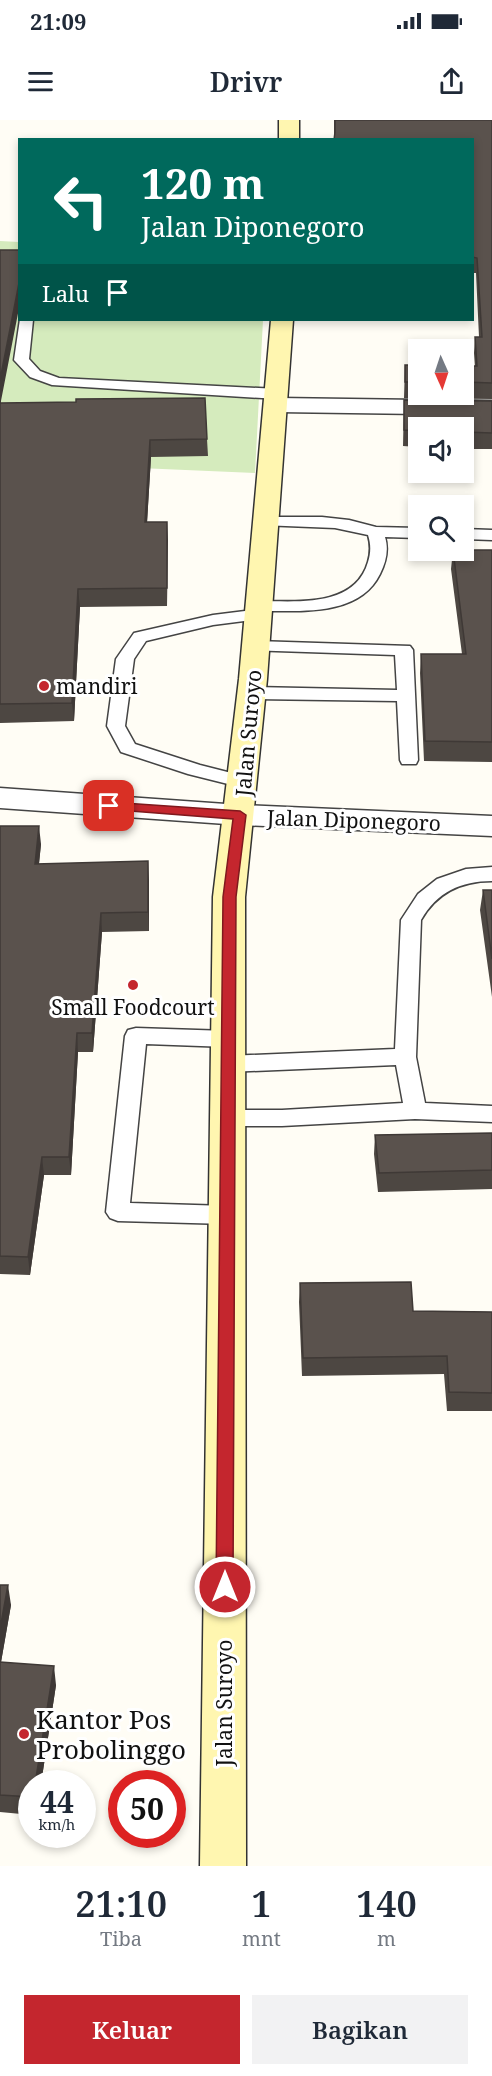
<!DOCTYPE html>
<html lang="id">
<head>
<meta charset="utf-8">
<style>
	:root { --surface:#fff; --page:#f2f2f3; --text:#1f2937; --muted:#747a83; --accent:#c4262e }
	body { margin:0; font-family:"Noto Serif",serif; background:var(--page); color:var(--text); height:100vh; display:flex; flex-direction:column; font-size:22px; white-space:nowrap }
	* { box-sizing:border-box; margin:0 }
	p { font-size:20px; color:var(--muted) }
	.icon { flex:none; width:33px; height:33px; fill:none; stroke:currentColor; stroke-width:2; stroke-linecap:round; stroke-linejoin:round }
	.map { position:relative; height:1746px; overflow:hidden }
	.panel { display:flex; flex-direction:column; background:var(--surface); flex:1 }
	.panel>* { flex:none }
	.top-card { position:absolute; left:18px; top:18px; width:456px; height:183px; border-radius:0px; box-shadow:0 3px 9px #0003; background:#00695c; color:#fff; overflow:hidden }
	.needle { width:39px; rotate:177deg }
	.buttons { position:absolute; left:408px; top:219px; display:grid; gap:12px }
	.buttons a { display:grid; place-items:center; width:66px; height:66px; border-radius:0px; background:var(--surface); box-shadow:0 3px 9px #0003; font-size:30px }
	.speed { position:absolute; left:18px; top:1650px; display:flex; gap:12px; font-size:30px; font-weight:700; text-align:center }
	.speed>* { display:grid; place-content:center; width:78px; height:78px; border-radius:50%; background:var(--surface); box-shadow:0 3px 9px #0003; line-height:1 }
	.speed small { font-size:15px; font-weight:400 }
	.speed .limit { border:9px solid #d22; background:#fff; color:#111 }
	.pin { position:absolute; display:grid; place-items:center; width:51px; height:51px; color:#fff; margin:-26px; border-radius:12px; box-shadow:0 3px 9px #0006 }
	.me { position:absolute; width:66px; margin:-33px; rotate:0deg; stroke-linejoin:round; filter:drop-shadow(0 0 4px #0008) }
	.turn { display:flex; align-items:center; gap:21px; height:126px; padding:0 24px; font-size:27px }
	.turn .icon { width:78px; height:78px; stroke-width:2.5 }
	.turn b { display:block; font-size:42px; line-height:51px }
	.then { display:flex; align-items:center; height:57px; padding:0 24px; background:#0003; gap:12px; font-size:22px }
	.eta { display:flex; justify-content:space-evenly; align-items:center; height:102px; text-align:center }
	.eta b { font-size:36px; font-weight:600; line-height:42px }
	.cta { display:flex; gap:12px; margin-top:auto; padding:12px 24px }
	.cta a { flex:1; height:69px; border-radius:0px; background:var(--accent); color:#fff; font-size:24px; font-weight:600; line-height:69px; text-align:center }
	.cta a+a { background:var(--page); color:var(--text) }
	.status { display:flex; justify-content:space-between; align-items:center; height:42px; padding:0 30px; background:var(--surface); direction:ltr }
	.status svg { height:16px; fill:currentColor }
	header { display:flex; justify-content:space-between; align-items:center; height:78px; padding:0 24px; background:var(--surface); font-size:27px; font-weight:600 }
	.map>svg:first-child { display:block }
	.green { fill:#d5ebbd }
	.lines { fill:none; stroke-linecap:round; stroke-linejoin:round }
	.service-casing { stroke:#444; stroke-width:3 }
	.minor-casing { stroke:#444; stroke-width:3 }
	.tertiary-casing { stroke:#444; stroke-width:3 }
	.secondary-casing { stroke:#333; stroke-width:3 }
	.service { fill:#fff; fill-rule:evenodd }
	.minor { fill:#fff; fill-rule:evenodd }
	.tertiary { fill:#fff; fill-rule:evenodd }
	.secondary { fill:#fff6b0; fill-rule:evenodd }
	.wall { fill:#4d4742 }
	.shaded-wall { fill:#3f3936 }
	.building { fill:#5a524d; stroke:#3f3936; stroke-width:1.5 }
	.route { fill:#c4262e; stroke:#7f191e; stroke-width:1.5 }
	.poi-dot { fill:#c4262e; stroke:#fff; stroke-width:2 }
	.labels { text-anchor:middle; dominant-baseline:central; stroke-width:6; stroke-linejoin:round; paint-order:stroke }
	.poi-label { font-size:21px; fill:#111; stroke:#fff; text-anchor:start }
	.street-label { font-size:21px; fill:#111; stroke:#fff }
	.near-poi-label { font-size:26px; fill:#111; stroke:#fff; text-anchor:start }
</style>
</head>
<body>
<div class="status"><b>21:09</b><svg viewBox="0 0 49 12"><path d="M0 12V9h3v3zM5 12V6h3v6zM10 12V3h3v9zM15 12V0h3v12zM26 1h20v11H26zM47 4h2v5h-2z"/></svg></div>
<header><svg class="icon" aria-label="menu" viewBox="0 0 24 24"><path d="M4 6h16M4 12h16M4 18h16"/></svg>Drivr<svg class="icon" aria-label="share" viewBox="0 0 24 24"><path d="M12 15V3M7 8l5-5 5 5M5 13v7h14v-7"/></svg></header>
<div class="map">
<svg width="492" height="1746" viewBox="0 0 492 1746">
	<rect width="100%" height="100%" fill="#fffdf5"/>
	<!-- green -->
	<path class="green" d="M0,121L19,122L20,200H263L255,353L0,342Z"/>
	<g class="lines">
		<!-- service casing -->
		<g class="service-casing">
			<path id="service" d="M20,199L33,200L29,239L40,251L59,258L278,269L286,274L278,279L52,265L30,257L14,240Z
				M267,397H322L349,400L376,407L418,408V418L385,417C389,430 386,442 380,454C360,495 305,491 266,491L268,494L265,498L259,499L213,505L146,521L134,539L125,606L135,624L200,645L251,658L253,662L251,666L244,668L188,654L121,632L107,606L116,539L134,513L213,495L253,490L250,486L253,482L259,481C296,481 355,488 368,442C371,432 371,425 368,415L335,408L261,405L259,402Z
				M464,409L492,410V420L464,419Z
				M256,521L410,526L413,530L418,640L416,644H402L400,640L397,581L251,579L245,577L242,573L245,569L251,567L397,570L395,535L250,530L247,526L250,522Z
				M492,747V761C461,761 437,772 421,800L416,937L425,983L492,986V1002L415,999L282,1006H228L220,1004L217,998L220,992L228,990H282L403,983L396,945L228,952L220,950L217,944L220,938L228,936L395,929L401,800L418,774L437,759L466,749Z
				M136,908L228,911L236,913L239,919L236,925L228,927L146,924L130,1083L227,1086L235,1089L239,1095L235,1101L227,1104L118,1101L110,1098L106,1092L125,916L128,910Z"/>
		</g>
		<!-- minor casing -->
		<g class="minor-casing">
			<path id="minor" d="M278,278L492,281V295L278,292L270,290L266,285L270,280Z"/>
		</g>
		<!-- tertiary casing -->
		<g class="tertiary-casing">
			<path id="tertiary" d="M0,668L240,685L492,696V716L240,705L0,688Z"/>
		</g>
		<!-- secondary casing -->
		<g class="secondary-casing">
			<path id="secondary" d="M279,0H299V20H279Z
				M271,200H293L267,559L245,777L246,1746H200L213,777L239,559Z"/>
		</g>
		<!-- service -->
		<use href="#service" class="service"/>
		<!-- minor -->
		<use href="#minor" class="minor"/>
		<!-- tertiary -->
		<use href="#tertiary" class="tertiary"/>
		<!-- secondary -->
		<use href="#secondary" class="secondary"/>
	</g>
	<!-- wall -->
	<path class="wall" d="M334,0H492V279L404,278L405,245H418V274H464V246H475L474,233L475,217H479L476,153H472V20L334,16Z
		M0,130L1,283L207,319L208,336L151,337L147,402H167V486L80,487L74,601L0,603Z
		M404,280L492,281V329H464V308H418V327L403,326Z
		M453,430H492V642L424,641L420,553L421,534H462L451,449Z
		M0,706L41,724L39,744L149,760V811L102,812L93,932H78L71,1055H44L30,1155L0,1154Z
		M483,770H492V877L480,790Z
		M492,1013V1069L378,1072L374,1034L375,1015Z
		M300,1163L413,1191L492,1192V1291H447L444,1254L302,1256L299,1182Z
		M0,1465L11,1485L1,1542L56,1565L41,1664H32V1695L0,1692Z"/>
	<!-- shaded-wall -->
	<path class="shaded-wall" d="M20,158V183L0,286V260Z
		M150,320L151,337L146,420L145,402Z
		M167,402L168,420L167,486Z
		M78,469L80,487L74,601L72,583Z
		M39,706L41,724L37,762L35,744Z
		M148,741L149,760V811L148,792Z
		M101,793L102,812L93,932L92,913Z
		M77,913L78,932L71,1055L69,1037Z
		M42,1037L44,1055L30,1155L28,1137Z
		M8,1465L11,1485L0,1548V1509Z
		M54,1546L56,1565L41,1664H35Z"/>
	<!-- building -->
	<path class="building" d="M335,0H492V263L464,262V246H477L475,217H482L477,138L472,137V20H334L335,12Z
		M0,130H20V158L0,260Z
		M405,245H418V262H405Z
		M205,278L207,319L150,320L145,402H167V468L78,469L72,583L0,584V283L76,282V279Z
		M404,280L492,281V313L464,312V308H418V311L404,310Z
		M453,430H492V622L425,621L421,534H466Z
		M0,706H39L35,744L148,741V792L101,793L92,913H77L69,1037H42L28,1137L0,1136Z
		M483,770H492V839Z
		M492,1013V1050L379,1053L375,1015Z
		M411,1162L413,1191L492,1192V1273L449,1272L447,1236L303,1238L300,1163Z
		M0,1465H8L0,1509Z
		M0,1542L54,1546L35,1664H32V1677L0,1675Z"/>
	<!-- route -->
	<path class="route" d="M109,682L240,691L246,695L236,777L233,1467L231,1473L225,1475L219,1473L216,1467L223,777L233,699L105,689L103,686Z"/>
	<!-- markers -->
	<g class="poi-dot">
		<circle cx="44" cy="566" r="6"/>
		<circle cx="133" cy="865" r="6"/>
		<circle cx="24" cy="1614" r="6"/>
	</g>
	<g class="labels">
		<!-- poi labels -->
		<g class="poi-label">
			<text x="56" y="566">mandiri</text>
			<text x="133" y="887" text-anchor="middle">Small Foodcourt</text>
		</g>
		<!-- street labels -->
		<g class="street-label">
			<text transform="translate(248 613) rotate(-85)">Jalan Suroyo</text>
			<text transform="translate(354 700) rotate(2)">Jalan Diponegoro</text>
			<text transform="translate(224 1583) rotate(-90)">Jalan Suroyo</text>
		</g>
		<!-- near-poi labels -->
		<g class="near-poi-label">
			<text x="36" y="1599">Kantor Pos<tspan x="36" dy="30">Probolinggo</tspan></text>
		</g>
	</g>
</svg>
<div class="buttons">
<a><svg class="needle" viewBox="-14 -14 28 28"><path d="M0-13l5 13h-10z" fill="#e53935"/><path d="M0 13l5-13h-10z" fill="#747a83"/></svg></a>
<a><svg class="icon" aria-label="sound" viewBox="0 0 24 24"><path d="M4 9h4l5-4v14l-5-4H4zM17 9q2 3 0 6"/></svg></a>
<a><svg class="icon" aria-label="search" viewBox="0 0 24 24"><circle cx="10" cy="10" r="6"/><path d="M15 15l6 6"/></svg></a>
</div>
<div class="speed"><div>44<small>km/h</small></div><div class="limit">50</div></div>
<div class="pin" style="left:109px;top:686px;background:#d93025"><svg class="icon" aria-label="arrive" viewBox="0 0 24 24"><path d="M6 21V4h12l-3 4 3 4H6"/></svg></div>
<svg class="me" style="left:225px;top:1467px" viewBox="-20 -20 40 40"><circle r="17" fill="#c4262e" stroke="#fff" stroke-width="3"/><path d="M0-11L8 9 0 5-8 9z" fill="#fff"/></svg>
<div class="top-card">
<div class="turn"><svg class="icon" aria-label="left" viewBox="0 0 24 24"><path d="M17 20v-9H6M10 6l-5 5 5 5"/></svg><div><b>120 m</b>Jalan Diponegoro</div></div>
<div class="then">Lalu<svg class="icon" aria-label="arrive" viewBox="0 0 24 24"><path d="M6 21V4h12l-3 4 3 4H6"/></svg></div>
</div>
</div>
<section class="panel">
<div class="eta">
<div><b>21:10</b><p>Tiba</p></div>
<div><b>1</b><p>mnt</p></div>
<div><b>140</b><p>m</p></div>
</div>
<div class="cta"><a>Keluar</a><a>Bagikan</a></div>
</section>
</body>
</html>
